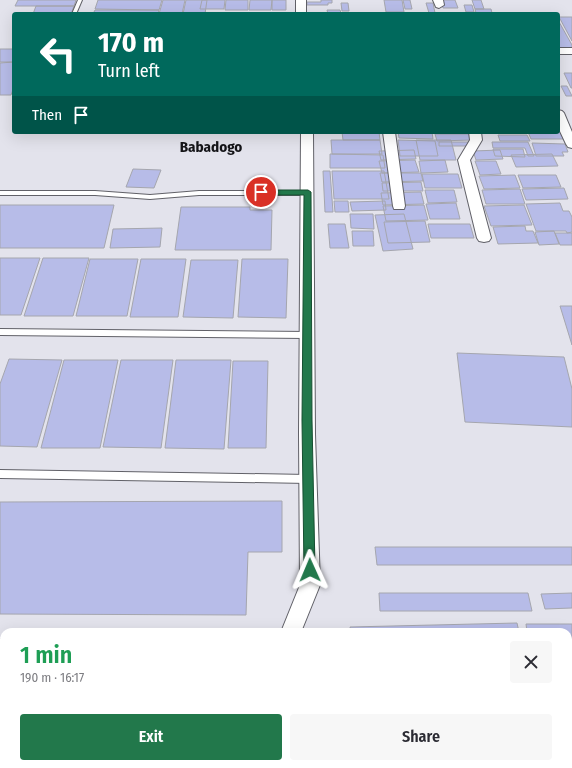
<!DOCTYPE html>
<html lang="en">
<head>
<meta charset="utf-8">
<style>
	:root { --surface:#fff; --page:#f7f7f7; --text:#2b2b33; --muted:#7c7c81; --accent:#22784b }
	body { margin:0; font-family:"Fira Sans Condensed",sans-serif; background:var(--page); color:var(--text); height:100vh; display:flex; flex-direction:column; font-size:15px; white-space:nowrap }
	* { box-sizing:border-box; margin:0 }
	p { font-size:13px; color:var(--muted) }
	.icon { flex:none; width:22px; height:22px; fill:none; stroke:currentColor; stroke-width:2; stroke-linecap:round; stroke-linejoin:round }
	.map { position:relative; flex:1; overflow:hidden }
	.sheet { position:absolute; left:0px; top:628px; width:572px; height:140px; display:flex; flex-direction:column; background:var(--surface); border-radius:12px 12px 0 0; box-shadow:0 4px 16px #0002 }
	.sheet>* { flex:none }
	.guide { position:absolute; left:12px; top:12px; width:548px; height:122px; border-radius:4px; box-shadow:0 4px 16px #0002; background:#00695c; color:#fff; overflow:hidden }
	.pin { position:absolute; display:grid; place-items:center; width:34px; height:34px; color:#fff; margin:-17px; border:2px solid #fff; border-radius:50%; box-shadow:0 1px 4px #0007 }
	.me { position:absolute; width:44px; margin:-22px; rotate:359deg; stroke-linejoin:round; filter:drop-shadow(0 0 3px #0008) }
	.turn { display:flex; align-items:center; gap:14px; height:84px; padding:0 20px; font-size:18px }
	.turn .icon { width:52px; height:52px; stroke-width:2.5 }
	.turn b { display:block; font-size:28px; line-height:34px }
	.then { display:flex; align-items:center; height:38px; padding:0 20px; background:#0003; gap:8px; font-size:15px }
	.round { display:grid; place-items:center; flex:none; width:42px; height:42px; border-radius:4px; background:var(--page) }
	.headline { display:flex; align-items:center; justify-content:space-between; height:68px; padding:0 20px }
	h1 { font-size:24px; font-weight:600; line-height:30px; color:#1e9e55 }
	.primary-button { display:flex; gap:8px; margin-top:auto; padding:8px 20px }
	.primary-button a { flex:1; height:46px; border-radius:4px; background:var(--accent); color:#fff; font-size:16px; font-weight:600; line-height:46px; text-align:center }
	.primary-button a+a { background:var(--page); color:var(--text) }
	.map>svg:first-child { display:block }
	.building { fill:#b7bce8; stroke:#a5a6ae }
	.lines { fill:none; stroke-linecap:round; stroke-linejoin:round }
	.service-casing { stroke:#616168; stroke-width:2 }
	.minor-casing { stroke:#616168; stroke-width:2 }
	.service { fill:#fff; fill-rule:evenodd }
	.minor { fill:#fff; fill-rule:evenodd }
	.route { fill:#22784b; stroke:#164e31 }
	.labels { text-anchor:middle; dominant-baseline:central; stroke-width:3; stroke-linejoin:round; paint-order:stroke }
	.far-district-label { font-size:15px; font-weight:bold; fill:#151518; stroke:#e3e3ec }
</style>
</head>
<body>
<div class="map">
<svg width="572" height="768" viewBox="0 0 572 768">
	<rect width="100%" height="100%" fill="#e3e3ec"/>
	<!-- building -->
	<path class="building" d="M18,0H76L74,6H15Z
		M98,0H162L159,10L95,9Z
		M163,0H185L182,14H159Z
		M186,0H207L205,14H183Z
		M202,0H225L224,9H200Z
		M226,0H248V10H225Z
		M250,0H272L271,10H249Z
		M272,0H286V10H272Z
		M321,0H332V3H328V5H307V2H321Z
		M384,0H402L404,12H386Z
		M403,0H410L412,9H405Z
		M441,0H455L458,8H443Z
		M472,0H481L484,9H475Z
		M341,3H348L349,11H342Z
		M426,3H433L435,13H429Z
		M464,5H472L474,12H466Z
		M36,6H74L71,14H33Z
		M475,9H491L492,13H476Z
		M95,10H159L158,14H93Z
		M327,10H340L341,13L328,14Z
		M559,17H572V41Z
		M558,20L572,45V48H558Z
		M0,49H14V62H0Z
		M14,62V87L11,95H0V63Z
		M564,73H572V88H571Z
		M561,86H567L572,96H566Z
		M558,128L564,139H531L528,132H558Z
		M342,132H379L380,140H343Z
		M398,132H432L433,139L399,138Z
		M435,134H470L472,140L437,141Z
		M498,135H527L530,141H500Z
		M331,140H380L382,154H332Z
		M398,140L435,141L438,156H400Z
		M416,140H451L456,160H420Z
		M439,142H471L472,146H439Z
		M492,142H528L534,156H528L525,148H493Z
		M532,143L565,144L568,152H562L564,156H536Z
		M493,149H523L525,157L495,156Z
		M414,150L416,159L381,160L379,151Z
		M500,150L503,159L476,160L473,151Z
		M330,154L383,155L385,168H330Z
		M552,154L558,166L516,167L511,155Z
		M415,160L419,172L382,173L379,161Z
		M445,160L448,172L421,173L419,161Z
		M475,161H496L501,174L480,175Z
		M133,169L161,170L154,188L126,187Z
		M323,171H330L333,212H325Z
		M332,171H384L389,199H334Z
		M380,173H421L423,181L382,182Z
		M422,174H458L462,188H425Z
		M515,175L520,188L484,189L479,176Z
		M518,175H556L561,187L523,188Z
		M421,182L423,191H383L382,183Z
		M564,188L568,199L526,200L522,189Z
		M520,189L525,204H486L482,190Z
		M425,190H454L457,202L428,203Z
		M421,192L424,204L383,205L381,193Z
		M334,201H348L349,212H335Z
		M385,201L386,210L352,211L350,202Z
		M456,203L460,219H430L426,204Z
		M560,203L563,211H569L572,217V232L567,233L566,231H536L526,204Z
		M0,205H114L104,248H0Z
		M424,205L428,220L386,221L383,206Z
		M524,205L532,225L491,226L484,206Z
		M181,207H250V210H272L271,250H175Z
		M350,214H373L374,229L351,228Z
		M404,214L413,249L383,251L375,215Z
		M425,221L430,242L388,243L384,222Z
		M328,224H345L349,248H330Z
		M428,224H470L474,238H431Z
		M525,226L526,231H533L538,243L498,244L493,227Z
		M162,228L160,247L110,248L113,229Z
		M352,231H373L374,246H353Z
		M554,231L559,244L539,245L535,232Z
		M555,233H572V245H560Z
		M0,258H40L21,315H0Z
		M43,258H89L73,316H24Z
		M90,259H138L127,316H76Z
		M141,259H186L178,317H130Z
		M242,259H288L286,318L238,317Z
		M191,260H238L233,318L183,317Z
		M560,306H572V345Z
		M457,353L564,357L572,389V427L465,422Z
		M9,359L62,360L37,447L0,446V384Z
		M64,360H118L100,448H41Z
		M121,360H173L161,448L103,447Z
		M176,360H231L224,449L165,448Z
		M233,361H268L266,448H228Z
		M282,501V552H248L246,615L0,614V502Z
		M375,547H572V565H377Z
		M379,593H528L532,611H380Z
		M572,593V608L545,609L541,594Z
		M517,623L519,632H351L350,627Z
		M526,624H572V638H568V632H527Z
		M105,764H199V768H105Z
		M203,764H252V768H203Z
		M426,764H522L523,768H427Z
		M535,765H559V768H536Z"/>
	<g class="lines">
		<!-- service casing -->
		<g class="service-casing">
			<path id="service" d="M78,0H82L76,14H72Z
				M0,191H95L150,195L199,191H307L310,193L307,195H199L150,199L95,195H0Z
				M0,329L307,332L311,335L307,338L0,335Z
				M0,470L308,475L311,476L312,479L311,482L308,483L0,478Z
				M0,639H4V649H0Z"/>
		</g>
		<!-- minor casing -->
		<g class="minor-casing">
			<path id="minor" d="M296,0H306V14H296Z
				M433,0H443L444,5L439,8L436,7Z
				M558,48H572V54H558Z
				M558,110L562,111L564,113L572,132V148L568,147L566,144L558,127Z
				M301,132H313L315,434L320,585L301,632H281L300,585L299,434Z
				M383,132H395L405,206L404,209H394L393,206Z
				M469,132H481L482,140L470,160L491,238L489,241L484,242L479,241L477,238L458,160L470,140Z
				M568,639H572V659H568Z
				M277,764H299V768H277Z"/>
		</g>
		<!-- service -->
		<use href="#service" class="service"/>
		<!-- minor -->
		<use href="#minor" class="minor"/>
	</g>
	<!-- route -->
	<path class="route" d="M308,190L311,192L312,420L315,570L314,573L310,575L306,573L304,570L302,420L304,195H261L258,192L261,190Z"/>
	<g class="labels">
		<!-- far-district labels -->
		<g class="far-district-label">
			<text x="211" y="147">Babadogo</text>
		</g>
	</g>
</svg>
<div class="pin" style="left:261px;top:192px;background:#d93025"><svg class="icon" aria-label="arrive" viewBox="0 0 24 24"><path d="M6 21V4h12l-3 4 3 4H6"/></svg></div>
<svg class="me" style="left:310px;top:570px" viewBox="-20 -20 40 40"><path d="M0-17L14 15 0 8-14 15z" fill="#22784b" stroke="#fff" stroke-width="4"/></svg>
<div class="guide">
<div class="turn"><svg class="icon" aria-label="left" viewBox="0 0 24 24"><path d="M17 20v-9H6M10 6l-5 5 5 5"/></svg><div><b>170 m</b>Turn left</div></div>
<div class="then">Then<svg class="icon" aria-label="arrive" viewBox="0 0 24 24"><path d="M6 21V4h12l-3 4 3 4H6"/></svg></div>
</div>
<section class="sheet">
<div class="headline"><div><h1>1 min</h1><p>190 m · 16:17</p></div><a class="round"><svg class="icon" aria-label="close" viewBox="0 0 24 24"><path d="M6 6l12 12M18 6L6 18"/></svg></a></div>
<div class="primary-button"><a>Exit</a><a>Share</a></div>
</section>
</div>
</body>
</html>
